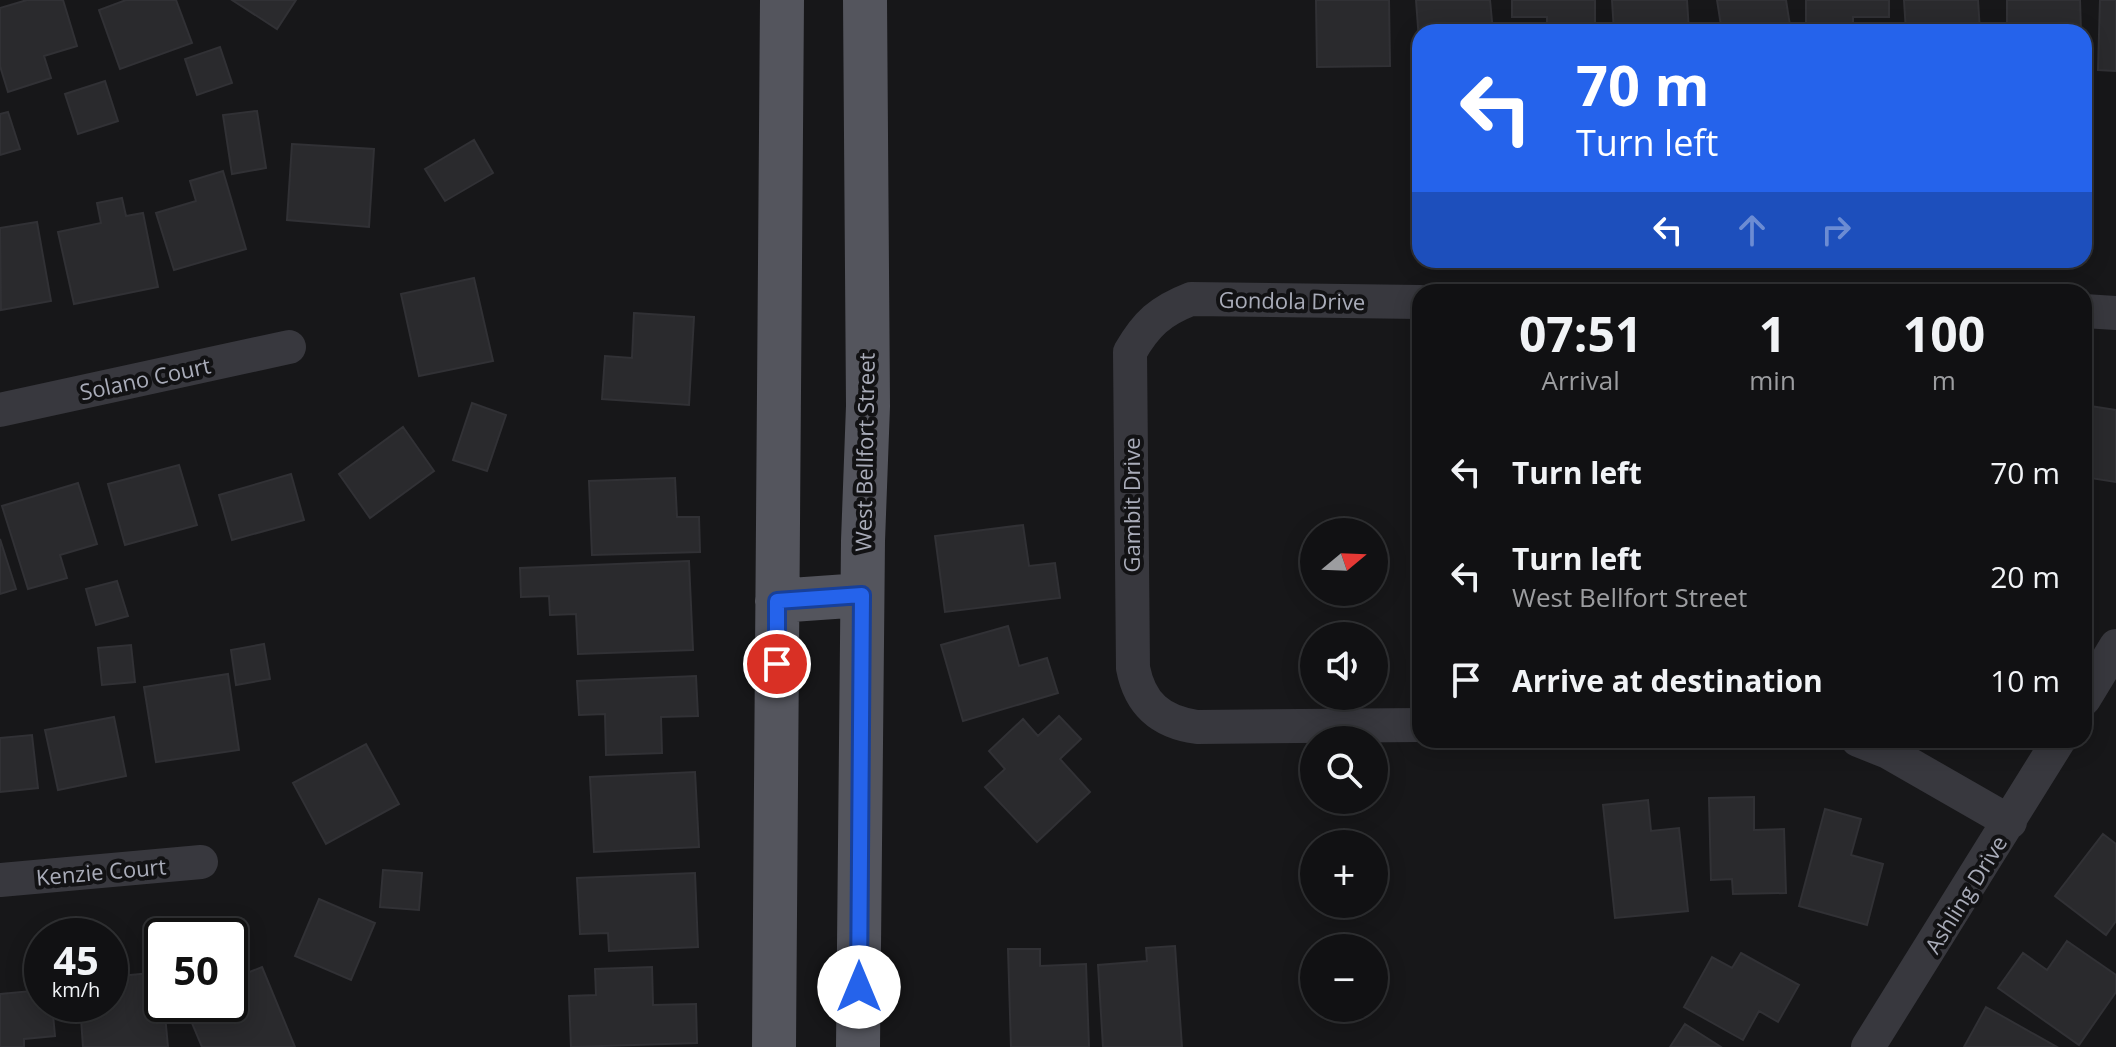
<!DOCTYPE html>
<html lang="en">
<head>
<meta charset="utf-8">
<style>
	:root { --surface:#111113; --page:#1e1f21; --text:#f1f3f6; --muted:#9c9da0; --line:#303133 }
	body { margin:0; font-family:"Open Sans",sans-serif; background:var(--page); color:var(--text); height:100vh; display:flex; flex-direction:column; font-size:30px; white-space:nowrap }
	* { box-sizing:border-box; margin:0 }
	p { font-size:26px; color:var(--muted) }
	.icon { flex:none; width:44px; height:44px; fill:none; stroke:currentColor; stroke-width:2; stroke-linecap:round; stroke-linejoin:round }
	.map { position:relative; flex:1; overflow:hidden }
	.panel { position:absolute; left:1412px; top:284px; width:680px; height:464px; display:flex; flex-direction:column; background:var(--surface); border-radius:24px; box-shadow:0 4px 20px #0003,0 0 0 2px var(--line) }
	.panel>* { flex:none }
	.hud { position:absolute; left:1412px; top:24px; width:680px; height:244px; border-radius:24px; box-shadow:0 4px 20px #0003,0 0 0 2px var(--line); background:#2563eb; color:#fff; overflow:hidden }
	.needle { width:52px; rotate:71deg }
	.tools { position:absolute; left:1300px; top:518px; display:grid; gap:16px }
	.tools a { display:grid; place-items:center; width:88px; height:88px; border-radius:50%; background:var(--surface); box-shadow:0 4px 20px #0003,0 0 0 2px var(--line); font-size:40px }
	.speed { position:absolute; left:24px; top:918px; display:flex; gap:16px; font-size:40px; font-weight:700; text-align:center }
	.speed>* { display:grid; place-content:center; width:104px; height:104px; border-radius:50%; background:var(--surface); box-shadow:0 4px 20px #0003,0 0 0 2px var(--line); line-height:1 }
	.speed small { font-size:20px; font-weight:400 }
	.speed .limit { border:4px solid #111; border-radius:12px; background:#fff; color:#111 }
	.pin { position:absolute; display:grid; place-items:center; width:68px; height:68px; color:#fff; margin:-34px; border:4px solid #fff; border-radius:50%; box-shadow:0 2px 8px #0007 }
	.me { position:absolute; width:88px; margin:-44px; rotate:0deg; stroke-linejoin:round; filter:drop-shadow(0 0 6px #0008) }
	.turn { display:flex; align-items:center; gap:28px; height:168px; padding:0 32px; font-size:36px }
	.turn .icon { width:104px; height:104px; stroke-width:2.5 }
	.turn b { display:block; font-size:56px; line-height:68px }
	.lanes { display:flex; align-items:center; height:76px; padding:0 32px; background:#0003; justify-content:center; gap:40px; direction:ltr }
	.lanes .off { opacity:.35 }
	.eta { display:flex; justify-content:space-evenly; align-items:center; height:136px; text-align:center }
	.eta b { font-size:48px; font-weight:700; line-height:56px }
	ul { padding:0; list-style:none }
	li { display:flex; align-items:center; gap:24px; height:104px; padding:0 32px }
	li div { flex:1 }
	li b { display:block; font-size:30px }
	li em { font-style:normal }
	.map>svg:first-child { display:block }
	.building { fill:#2a2a2d; stroke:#313135; stroke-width:2 }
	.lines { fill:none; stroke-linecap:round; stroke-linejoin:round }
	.minor { stroke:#38383e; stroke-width:34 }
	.major { stroke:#54555d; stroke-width:44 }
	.route-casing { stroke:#184099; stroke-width:20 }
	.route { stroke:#2563eb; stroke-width:14 }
	.labels { text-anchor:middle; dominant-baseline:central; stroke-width:8; stroke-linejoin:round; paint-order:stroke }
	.street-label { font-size:22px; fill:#a9acb9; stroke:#121214 }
</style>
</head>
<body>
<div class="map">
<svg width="2116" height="1047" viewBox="0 0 2116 1047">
	<rect width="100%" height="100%" fill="#171719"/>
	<!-- building -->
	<path class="building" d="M27,0H63L77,46L44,56L51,78L8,92L0,66V8Z
		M126,0H176L192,43L120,69L99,10Z
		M232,0H296L277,29Z
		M1316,0H1389L1390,66L1317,67Z
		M1416,0H1490L1493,32H1420V54Z
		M1512,0H1595V32H1547V17H1512Z
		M1612,0H1687L1689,32H1614Z
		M1717,0H1786L1791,32H1722Z
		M1806,0H1889V17H1853V32H1806Z
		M1904,0H1978L1980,32H1906Z
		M2007,0H2080L2081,32H2007Z
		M2100,0H2116V71L2098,70Z
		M220,47L232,83L197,95L185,59Z
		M105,81L118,121L78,134L65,94Z
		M257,111L266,168L232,174L223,115Z
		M8,112L20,149L0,155V114Z
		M474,140L493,173L445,201L425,169Z
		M292,144L374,149L369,227L287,220Z
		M223,171L246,249L174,270L156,213L196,201L190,181Z
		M122,198L126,216L143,213L158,287L74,304L58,232L101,223L97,203Z
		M37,222L51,301L1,310L0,228Z
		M474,278L493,361L419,376L401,294Z
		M634,313L694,317L689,405L602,399L605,356L632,358Z
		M472,403L506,415L487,471L453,460Z
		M2084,405L2116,410V482L2084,477Z
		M403,427L434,471L370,518L339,474Z
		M179,465L197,525L125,545L108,484Z
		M291,474L304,520L232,540L219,495Z
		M675,478L677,517H699L700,552L592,555L589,481Z
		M78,483L97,544L60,555L67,578L28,589L2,506Z
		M1023,525L1029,566L1055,563L1060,598L945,612L935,536Z
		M0,539L16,589L0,594Z
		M689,561L693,650L578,654L576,614L550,615L549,596L521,597L520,568Z
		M117,581L128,616L96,625L86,589Z
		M1008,626L1019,666L1047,658L1058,693L963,721L941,645Z
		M264,644L270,679L236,685L231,650Z
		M131,645L135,682L102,685L98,648Z
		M228,674L239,750L156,762L144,687Z
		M696,676L698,716L661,717L662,753L606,755L605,714L579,715L577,681Z
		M1059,716L1081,739L1060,759L1090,792L1037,842L985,787L1005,769L989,751L1023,719L1038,736Z
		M114,717L126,776L58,790L45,730Z
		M32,735L38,788L0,792V738Z
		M366,744L399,804L326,844L293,783Z
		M695,772L699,847L594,852L590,777Z
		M1754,797V830L1784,829L1786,893L1733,894L1732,879L1711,880L1709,798Z
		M1648,800L1651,831L1679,828L1688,911L1615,918L1603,805Z
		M1825,809L1861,819L1851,855L1883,864L1867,925L1799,906Z
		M2103,834L2116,844V921L2106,935L2055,896Z
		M383,870L422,873L419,910L380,907Z
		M695,873L698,947L609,951L608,933L580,934L577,878Z
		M319,899L375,923L351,980L295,956Z
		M2067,941L2116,975V992L2079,1045L1998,988L2023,953L2047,970Z
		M1175,946L1182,1047H1103L1098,965L1147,961L1146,948Z
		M1008,949H1040V966L1086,964L1089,1047H1011Z
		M1741,953L1799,985L1778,1022L1759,1011L1743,1040L1684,1007L1712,957L1732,968Z
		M262,967L295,1047H202L184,1004H230V980Z
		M652,967L653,1005L696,1004L697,1043L571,1047L569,996L596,995L595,969Z
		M161,972L168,1047H83L80,1004H110V977Z
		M42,990V1004H52L55,1036L24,1039V1047H0V994Z
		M1986,1007L2057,1047H1964Z
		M1685,1024L1721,1047H1670Z"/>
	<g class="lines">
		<!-- minor -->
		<path class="minor" d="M1420,302L1191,299C1160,311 1146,324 1130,352L1133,668C1140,704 1160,722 1197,727L1420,725
			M2084,311L2116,313
			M0,410L289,347
			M2084,699L2116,646
			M1858,740L1888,752L2010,822
			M0,880L201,862
			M1868,1047L2059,740"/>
		<!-- major -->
		<path class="major" d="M777,601L862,595
			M774,1047L782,0
			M858,1047L863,541L868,406L865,0"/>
	</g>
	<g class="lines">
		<!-- route casing -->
		<g class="route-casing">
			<path id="route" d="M777,664V601L862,595L859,987"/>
		</g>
		<!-- route -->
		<use href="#route" class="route"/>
	</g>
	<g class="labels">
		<!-- street labels -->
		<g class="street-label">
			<text transform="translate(1292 300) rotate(1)">Gondola Drive</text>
			<text transform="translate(145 378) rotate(-12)">Solano Court</text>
			<text transform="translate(864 452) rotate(-89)">West Bellfort Street</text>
			<text transform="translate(1131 505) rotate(-90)">Gambit Drive</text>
			<text transform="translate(101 871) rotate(-5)">Kenzie Court</text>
			<text transform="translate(1965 894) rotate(-58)">Ashling Drive</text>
		</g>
	</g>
</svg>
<div class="tools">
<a><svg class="needle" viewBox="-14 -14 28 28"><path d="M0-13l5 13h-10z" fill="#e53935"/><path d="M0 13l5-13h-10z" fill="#9c9da0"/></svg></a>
<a><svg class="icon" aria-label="sound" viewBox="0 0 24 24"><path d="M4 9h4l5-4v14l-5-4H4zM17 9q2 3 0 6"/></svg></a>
<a><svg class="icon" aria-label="search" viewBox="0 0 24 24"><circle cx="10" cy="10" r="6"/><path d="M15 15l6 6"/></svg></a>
<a>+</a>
<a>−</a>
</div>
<div class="speed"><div>45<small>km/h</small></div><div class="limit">50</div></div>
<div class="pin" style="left:777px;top:664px;background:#d93025"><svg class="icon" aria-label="arrive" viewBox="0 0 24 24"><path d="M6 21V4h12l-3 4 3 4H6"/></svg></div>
<svg class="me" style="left:859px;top:987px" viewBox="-20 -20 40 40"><circle r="19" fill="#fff"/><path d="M0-13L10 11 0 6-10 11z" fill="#2563eb"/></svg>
<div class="hud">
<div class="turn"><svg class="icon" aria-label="left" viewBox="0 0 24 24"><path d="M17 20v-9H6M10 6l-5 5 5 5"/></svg><div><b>70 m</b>Turn left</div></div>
<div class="lanes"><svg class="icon" aria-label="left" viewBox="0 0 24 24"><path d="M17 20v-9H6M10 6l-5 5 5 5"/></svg><svg class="icon off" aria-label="ahead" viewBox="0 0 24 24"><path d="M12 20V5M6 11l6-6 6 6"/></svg><svg class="icon off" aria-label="right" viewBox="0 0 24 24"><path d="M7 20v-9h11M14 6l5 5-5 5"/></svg></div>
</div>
<section class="panel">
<div class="eta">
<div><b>07:51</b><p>Arrival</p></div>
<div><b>1</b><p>min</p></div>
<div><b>100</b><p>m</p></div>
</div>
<ul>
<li><svg class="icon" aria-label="left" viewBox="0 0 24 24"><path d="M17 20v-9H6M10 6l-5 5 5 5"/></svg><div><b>Turn left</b></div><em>70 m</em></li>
<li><svg class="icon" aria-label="left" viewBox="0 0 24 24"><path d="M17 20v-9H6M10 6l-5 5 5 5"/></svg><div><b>Turn left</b><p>West Bellfort Street</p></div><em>20 m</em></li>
<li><svg class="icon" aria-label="arrive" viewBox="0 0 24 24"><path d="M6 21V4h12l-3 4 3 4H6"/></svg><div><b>Arrive at destination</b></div><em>10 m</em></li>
</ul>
</section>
</div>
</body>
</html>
